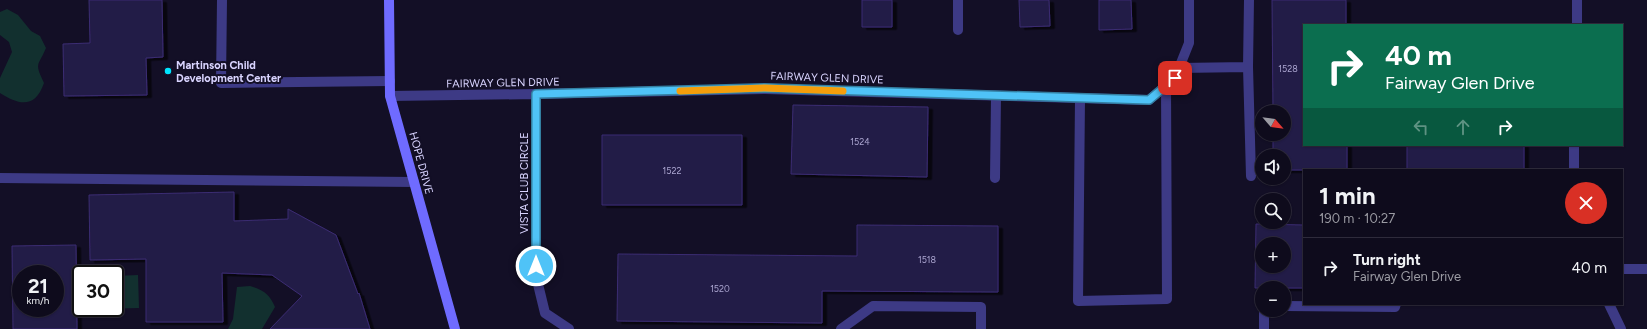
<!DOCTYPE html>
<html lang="en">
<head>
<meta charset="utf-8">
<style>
	:root { --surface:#0e0b1c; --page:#171425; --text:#f1f3f6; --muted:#9b9ba3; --line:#2e2b3b }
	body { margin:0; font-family:Figtree,sans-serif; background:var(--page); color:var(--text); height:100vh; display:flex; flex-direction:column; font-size:15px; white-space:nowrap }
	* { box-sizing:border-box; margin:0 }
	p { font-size:13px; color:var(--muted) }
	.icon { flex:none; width:22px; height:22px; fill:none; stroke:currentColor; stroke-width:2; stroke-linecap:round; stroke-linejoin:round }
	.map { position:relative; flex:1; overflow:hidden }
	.details { position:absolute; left:1303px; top:169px; width:320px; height:136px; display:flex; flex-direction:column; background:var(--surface); border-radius:0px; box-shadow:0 1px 3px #0004,0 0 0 1px var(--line) }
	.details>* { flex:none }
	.banner { position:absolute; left:1303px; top:24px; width:320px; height:122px; border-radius:0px; box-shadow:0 1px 3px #0004,0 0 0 1px var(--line); background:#0b6e4f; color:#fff; overflow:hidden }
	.needle { width:26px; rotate:118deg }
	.tools { position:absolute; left:1255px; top:105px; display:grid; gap:8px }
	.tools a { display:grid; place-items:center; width:36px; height:36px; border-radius:50%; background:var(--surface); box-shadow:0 1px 3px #0004,0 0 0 1px var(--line); font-size:20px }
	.speed { position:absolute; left:12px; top:265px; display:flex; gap:8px; font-size:20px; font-weight:700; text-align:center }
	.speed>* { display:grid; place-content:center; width:52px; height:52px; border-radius:50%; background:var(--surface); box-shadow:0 1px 3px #0004,0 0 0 1px var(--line); line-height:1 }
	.speed small { font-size:10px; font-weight:400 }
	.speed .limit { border:2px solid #111; border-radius:6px; background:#fff; color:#111 }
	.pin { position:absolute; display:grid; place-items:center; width:34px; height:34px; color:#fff; margin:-17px; border-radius:8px; box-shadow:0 2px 6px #0006 }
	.me { position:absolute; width:44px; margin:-22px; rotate:0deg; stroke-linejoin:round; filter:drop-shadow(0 0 3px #0008) }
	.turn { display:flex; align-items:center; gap:14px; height:84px; padding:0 16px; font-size:18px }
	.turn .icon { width:52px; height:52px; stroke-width:2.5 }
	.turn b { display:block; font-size:28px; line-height:34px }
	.lanes { display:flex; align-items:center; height:38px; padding:0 16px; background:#0003; justify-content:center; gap:20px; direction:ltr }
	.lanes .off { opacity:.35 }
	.round { display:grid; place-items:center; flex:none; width:42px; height:42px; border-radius:21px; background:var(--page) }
	.summary { display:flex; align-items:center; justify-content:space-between; height:68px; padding:0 16px }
	h1 { font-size:24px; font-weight:700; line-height:30px }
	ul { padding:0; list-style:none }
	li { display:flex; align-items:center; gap:12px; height:60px; padding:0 16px; border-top:1px solid var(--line) }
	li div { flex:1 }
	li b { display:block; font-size:15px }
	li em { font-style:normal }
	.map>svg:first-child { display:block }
	.green { fill:#12302f }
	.building { fill:#241b47; stroke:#3b2d73; fill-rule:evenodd; filter:url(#shadow) }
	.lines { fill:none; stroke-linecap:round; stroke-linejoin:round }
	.lane { stroke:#3d3a85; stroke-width:10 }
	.street { stroke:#3d3a85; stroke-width:10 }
	.secondary { stroke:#6f6bff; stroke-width:10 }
	.route-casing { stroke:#337fa1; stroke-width:10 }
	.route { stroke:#4fc3f7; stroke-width:7 }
	.slow { stroke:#f59e0b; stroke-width:7 }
	.poi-dot { fill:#00e5ff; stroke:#130f26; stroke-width:1.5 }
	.labels { text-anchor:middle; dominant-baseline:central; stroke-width:4; stroke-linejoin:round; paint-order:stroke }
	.number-label { font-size:9px; fill:#aca6d1 }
	.poi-label { font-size:11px; font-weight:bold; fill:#d9d4ff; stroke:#130f26; text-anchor:start }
	.street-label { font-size:11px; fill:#d9d4ff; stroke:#130f26 }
</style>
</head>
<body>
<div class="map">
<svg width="1647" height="329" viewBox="0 0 1647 329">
	<defs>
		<filter id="shadow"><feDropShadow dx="4.5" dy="2.5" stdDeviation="0" flood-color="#0009"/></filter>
	</defs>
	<rect width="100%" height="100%" fill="#130f26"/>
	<!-- green -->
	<path class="green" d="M7,9L18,15L31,31L40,36L46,48C38,67 34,62 44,83C35,109 19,105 0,93V78L12,52L9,42L0,35V12Z
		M138,275L139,308L96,309L115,308V276Z
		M250,286C264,290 270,295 275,307L262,329H228L233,319L237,287Z"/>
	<!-- building -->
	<path class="building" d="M89,0H162L163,57L146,58L147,95L64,96L63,44L90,43Z
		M862,0H892V27H862Z
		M1019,0H1049L1050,26L1020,27Z
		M1099,0H1131L1132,29L1099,30Z
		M1272,0H1346V25H1304V145H1347V170H1284V156H1273V134H1284V112H1273Z
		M793,105L928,107L927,177L791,174Z
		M602,135H742V205H602Z
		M1407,145H1524V170H1407Z
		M234,192V221L288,219V209L336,235L358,294L359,293L370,329H270L302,296L272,275L222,273L223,322H146V259L90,260L89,195Z
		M1256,224L1304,225V288H1255ZM1262,244H1284V266H1262Z
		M857,225L998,226V292L822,291V323L617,321L618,254L857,256Z
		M76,245L77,329H13L12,246ZM21,274H55V308H21Z"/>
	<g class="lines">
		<!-- lane -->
		<path class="lane" d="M222,0L221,83L390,81
			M1249,0L1248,67L1251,176
			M1179,68L1248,67
			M1080,98L1078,301L1167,299L1166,85
			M0,178L414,182
			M995,178L996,96
			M1622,269H1647
			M1284,306L1395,307L1396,304
			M1264,310V329
			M841,329L873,306L981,307V329"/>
		<!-- street -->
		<path class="street" d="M958,0V30
			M1577,25V0
			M536,94V276L545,313L569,329
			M390,96L536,94L765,89L1149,100L1175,78L1189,43V0
			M1574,170V145
			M1609,304L1621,329"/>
		<!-- secondary -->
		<path class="secondary" d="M389,0L390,96L455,329"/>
	</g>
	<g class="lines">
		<!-- route casing -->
		<g class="route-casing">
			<path id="route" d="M536,266V94L765,88L1149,100L1175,78"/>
		</g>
		<!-- route -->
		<use href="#route" class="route"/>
		<!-- slow -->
		<path class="slow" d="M680,91L765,88L843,91"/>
	</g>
	<!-- markers -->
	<circle class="poi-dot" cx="168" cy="71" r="4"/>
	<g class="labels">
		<!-- number labels -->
		<g class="number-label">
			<text x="1288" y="68">1528</text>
			<text x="860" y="141">1524</text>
			<text x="672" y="170">1522</text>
			<text x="927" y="259">1518</text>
			<text x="720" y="288">1520</text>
		</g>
		<!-- poi labels -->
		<g class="poi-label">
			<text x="176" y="65">Martinson Child<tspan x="176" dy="13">Development Center</tspan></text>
		</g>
		<!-- street labels -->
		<g class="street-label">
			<text transform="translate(827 78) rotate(2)">FAIRWAY GLEN DRIVE</text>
			<text transform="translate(503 83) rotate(-1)">FAIRWAY GLEN DRIVE</text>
			<text transform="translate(421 163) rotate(75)">HOPE DRIVE</text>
			<text transform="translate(524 183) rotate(-90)">VISTA CLUB CIRCLE</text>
		</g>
	</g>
</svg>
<div class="tools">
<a><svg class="needle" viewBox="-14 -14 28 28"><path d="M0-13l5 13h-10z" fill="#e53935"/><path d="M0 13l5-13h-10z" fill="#9b9ba3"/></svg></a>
<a><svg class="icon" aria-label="sound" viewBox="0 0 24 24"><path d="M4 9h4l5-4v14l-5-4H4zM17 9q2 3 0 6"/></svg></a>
<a><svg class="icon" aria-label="search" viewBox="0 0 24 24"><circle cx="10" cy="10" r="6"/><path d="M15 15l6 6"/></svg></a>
<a>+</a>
<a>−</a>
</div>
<div class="speed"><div>21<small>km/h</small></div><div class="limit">30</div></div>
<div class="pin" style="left:1175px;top:78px;background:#d93025"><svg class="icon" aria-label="arrive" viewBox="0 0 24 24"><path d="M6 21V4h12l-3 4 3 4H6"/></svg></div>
<svg class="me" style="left:536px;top:266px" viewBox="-20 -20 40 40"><circle r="17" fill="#4fc3f7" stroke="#fff" stroke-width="3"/><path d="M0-11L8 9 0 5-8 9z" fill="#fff"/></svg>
<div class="banner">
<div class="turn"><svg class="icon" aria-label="right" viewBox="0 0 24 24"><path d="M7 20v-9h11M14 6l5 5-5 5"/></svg><div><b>40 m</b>Fairway Glen Drive</div></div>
<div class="lanes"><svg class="icon off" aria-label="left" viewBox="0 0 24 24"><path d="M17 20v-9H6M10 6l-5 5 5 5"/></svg><svg class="icon off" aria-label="ahead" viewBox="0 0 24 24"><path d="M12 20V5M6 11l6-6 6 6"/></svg><svg class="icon" aria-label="right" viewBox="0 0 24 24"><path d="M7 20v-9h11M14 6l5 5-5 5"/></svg></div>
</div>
<section class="details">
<div class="summary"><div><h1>1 min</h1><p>190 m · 10:27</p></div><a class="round" style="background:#d93025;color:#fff"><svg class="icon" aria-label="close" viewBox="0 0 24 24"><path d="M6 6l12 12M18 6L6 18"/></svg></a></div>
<ul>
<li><svg class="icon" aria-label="right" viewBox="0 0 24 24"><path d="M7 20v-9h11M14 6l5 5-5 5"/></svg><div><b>Turn right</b><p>Fairway Glen Drive</p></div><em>40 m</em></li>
</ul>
</section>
</div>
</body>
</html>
